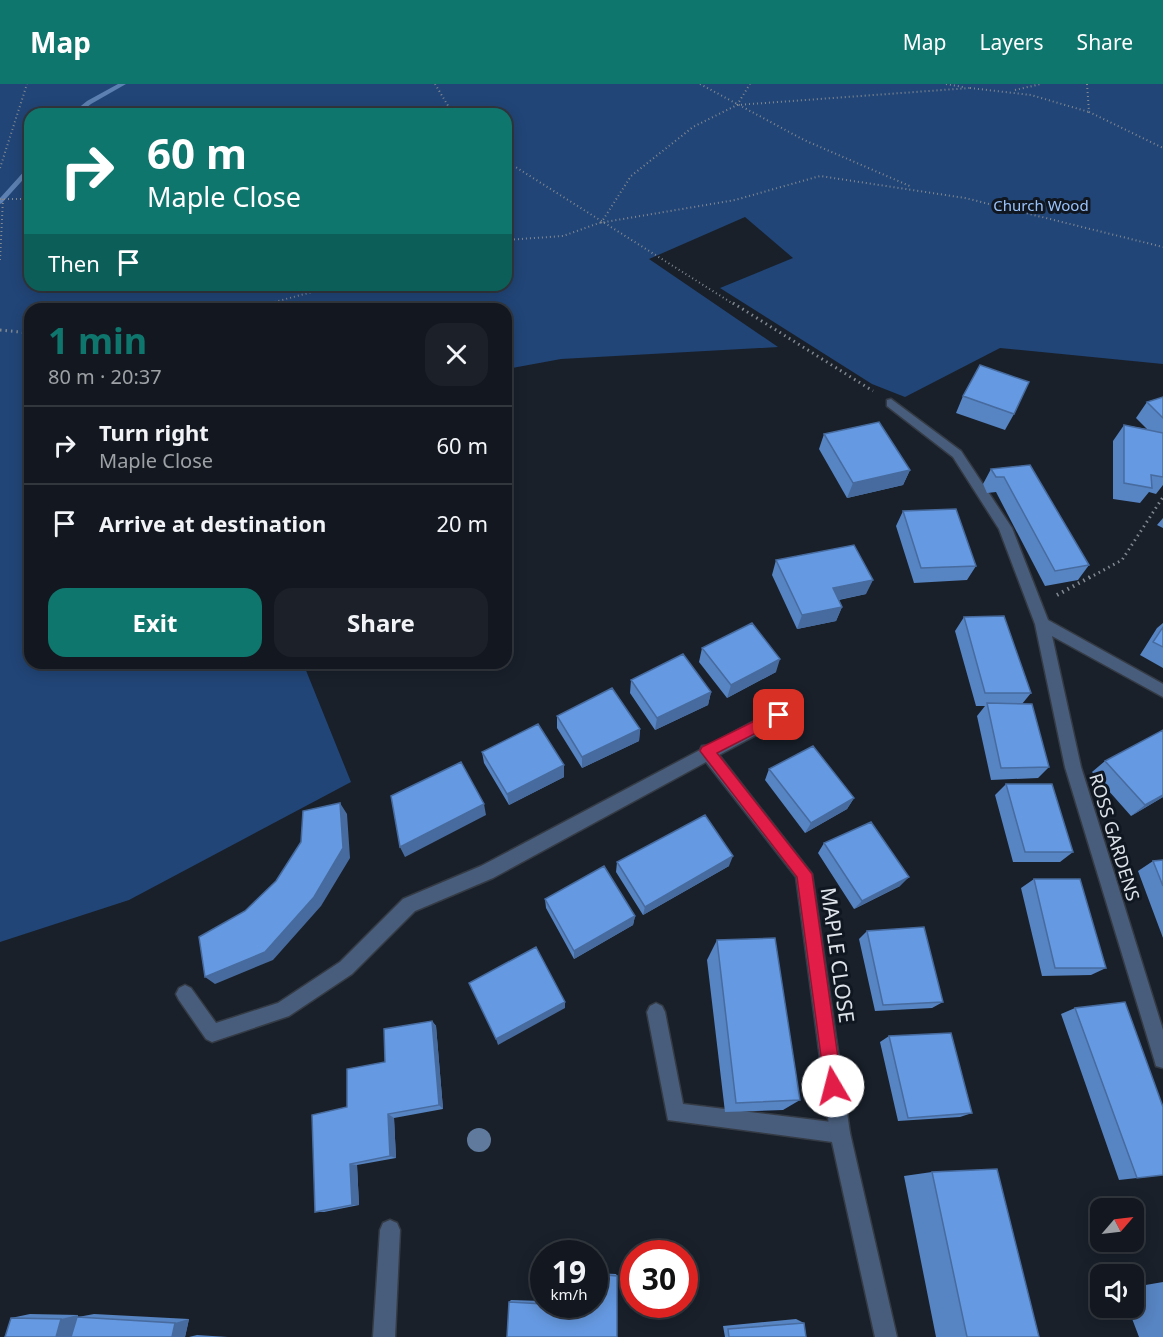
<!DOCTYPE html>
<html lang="en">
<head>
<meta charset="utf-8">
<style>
	:root { --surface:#131820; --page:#1c2129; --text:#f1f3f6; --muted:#9da0a5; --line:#32373e; --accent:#0f766e }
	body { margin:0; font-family:"Noto Sans",sans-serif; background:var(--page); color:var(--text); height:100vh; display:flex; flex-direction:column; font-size:22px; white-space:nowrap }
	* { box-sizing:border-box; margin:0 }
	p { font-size:20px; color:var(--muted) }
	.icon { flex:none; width:33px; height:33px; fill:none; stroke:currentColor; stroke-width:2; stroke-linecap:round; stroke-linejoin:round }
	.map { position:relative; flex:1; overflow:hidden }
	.drawer { position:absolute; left:24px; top:219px; width:488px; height:366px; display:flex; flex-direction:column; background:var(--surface); border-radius:18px; box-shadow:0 3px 15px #0003,0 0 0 2px var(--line) }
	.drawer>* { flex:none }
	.guide { position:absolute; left:24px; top:24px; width:488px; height:183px; border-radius:18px; box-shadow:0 3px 15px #0003,0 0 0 2px var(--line); background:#0f766e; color:#fff; overflow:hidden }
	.needle { width:39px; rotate:62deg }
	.controls { position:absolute; left:1090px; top:1114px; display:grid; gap:12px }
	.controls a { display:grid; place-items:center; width:54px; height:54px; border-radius:12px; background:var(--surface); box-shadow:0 3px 15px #0003,0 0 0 2px var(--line); font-size:30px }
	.speed { position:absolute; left:530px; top:1156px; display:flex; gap:12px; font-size:30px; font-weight:700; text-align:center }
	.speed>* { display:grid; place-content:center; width:78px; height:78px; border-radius:50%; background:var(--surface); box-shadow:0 3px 15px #0003,0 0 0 2px var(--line); line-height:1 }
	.speed small { font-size:15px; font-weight:400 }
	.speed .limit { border:9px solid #d22; background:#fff; color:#111 }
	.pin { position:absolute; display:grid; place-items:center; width:51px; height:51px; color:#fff; margin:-26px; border-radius:12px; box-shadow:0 3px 9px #0006 }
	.me { position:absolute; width:66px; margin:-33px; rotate:352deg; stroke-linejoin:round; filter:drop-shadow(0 0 4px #0008) }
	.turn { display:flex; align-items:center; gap:21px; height:126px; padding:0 24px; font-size:27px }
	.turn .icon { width:78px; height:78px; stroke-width:2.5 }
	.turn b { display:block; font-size:42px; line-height:51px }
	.then { display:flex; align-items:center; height:57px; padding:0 24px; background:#0003; gap:12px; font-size:22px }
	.round { display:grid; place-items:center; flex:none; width:63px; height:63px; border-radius:18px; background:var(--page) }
	.summary { display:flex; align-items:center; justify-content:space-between; height:102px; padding:0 24px }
	h1 { font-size:36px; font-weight:700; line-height:45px; color:var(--accent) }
	.button { display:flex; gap:12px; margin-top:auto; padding:12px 24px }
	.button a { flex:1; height:69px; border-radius:18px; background:var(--accent); color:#fff; font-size:24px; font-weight:700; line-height:69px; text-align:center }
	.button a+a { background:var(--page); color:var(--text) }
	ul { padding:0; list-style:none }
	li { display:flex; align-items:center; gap:18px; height:78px; padding:0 24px; border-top:2px solid var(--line) }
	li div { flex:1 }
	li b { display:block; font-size:22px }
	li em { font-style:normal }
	header { display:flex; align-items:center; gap:36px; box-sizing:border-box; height:84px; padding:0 30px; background:var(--accent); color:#fff }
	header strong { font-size:28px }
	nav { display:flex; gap:33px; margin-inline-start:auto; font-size:21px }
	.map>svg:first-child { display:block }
	.green { fill:#214577; fill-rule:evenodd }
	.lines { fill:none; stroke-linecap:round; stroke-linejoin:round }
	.stream { fill:#5c80b1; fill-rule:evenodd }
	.lane-casing { stroke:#353b45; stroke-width:3 }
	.street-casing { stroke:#353b45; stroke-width:3 }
	.path-far2 { stroke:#828890; stroke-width:2; stroke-dasharray:1 3; stroke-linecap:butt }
	.path-far1 { stroke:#828890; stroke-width:3; stroke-dasharray:1.5 4; stroke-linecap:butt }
	.path { stroke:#828890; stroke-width:4; stroke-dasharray:1.5 4.5; stroke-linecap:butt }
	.lane { fill:#485d7b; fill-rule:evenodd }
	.street { fill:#485d7b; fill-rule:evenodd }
	.tree { fill:#607a9d }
	.wall { fill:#5784c2 }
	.shaded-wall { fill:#476b9e }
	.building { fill:#6599e1; stroke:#476b9e; stroke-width:1.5 }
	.route { fill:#e11d48; stroke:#92132f; stroke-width:1.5 }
	.labels { text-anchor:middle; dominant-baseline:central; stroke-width:6; stroke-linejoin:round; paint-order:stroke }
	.far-park-label { font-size:15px; fill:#9bc3fb; stroke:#101720 }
	.street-label { font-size:18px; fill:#dee3ea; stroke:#101720 }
	.near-street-label { font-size:21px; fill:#dee3ea; stroke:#101720 }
</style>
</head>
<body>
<header>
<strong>Map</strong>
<nav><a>Map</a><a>Layers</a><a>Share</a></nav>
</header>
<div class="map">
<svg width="1163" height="1253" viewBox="0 0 1163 1253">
	<rect width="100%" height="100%" fill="#19202a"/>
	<!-- green -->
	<path class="green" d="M0,0H1163V280L1000,264L905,313L872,300L720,204L793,174L745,133L649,175L778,263L561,275L506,285V225H30V579H303L351,698L129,816L0,858ZM30,30H506V201H30Z"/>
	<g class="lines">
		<!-- stream -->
		<path class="stream" d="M118,0H126L91,20L78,30H71L87,17Z
			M30,65V75L25,70Z
			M30,82V88L2,119L0,120V114L28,83Z"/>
		<!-- lane casing -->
		<g class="lane-casing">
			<path id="lane" d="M656,919L662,922L665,928L683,1020L840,1039L847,1042L850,1049L847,1056L840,1059L668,1036L647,928L650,922Z"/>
		</g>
		<!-- street casing -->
		<g class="street-casing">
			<path id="street" d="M891,315L961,367L1012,444L1048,536L1163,600V613L1052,552L1081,683L1163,946V984L1156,982L1154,975L1065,683L1035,540L999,445L953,373L887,322V316Z
				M779,624L784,626L787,631L784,636L719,671L812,790L850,1049L897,1253H875L830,1049L796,793L706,678L493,794L415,827L352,890L289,932L212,958L206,955L179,916L176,910L179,904L185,901L191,904L216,939L278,919L340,878L403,815L481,782L700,666L702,662L709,661Z
				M390,1136L397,1139L400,1146L395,1253H373L380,1146L383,1139Z"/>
		</g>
		<!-- path-far2 -->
		<path class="path-far2" d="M435,0L453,30
			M700,0L804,56L912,103
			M946,0L963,3
			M1087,0L1089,28L1163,64
			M970,4L1031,11L1089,28
			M1015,6L1041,0
			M737,21L750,0
			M281,30H284
			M506,77L735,221
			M0,84L27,0
			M0,115H30
			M601,139L631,92L693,43L737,21L970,4
			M506,156L563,152L599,139L735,116L820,92L965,114L1163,163
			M0,176L3,115
			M263,221L339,201"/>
		<!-- path-far1 -->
		<path class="path-far1" d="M733,219L873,307
			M247,225L269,219
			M0,246L30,249
			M1089,494L1122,476L1163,413"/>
		<!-- path -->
		<path class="path" d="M1057,511L1092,492"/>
		<!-- lane -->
		<use href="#lane" class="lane"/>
		<!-- street -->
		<use href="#street" class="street"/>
	</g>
	<!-- trees -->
	<circle class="tree" cx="479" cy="1056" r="12"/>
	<!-- wall -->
	<path class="wall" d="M963,312L1014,330L1005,346L956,329Z
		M1163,313V401L1156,410L1149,408L1140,419L1113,415V357L1124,341L1147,345L1136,334L1147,318Z
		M824,350L910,386L903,401L847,414L819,365Z
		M1030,381L1089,481L1078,496L1045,502L996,408L987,409L983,400L991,385Z
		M903,427L976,482L967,496L914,499L896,442Z
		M1163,434V444L1157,441Z
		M776,476L866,510L839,516L842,523L836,537L797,545L772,491Z
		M964,533L1031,609L1022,620L1049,683L1038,694L991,696L977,632L985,622H976L955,547Z
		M1163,539V584L1140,571L1157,544Z
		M702,564L776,588L727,614L699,578Z
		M631,596L711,608L708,621L655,646L630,609Z
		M557,632L640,645L639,657L582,684L557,644Z
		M1163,646V713L1131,732L1092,688L1105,677Z
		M482,668L564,693L509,721L484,679Z
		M769,685L854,714L847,725L805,749L765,696Z
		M1006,700L1073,768L1060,778H1013L995,711Z
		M824,759L900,802L854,825L818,769Z
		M1163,776V854L1138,787L1153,777Z
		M617,778L729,782L643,831L616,788Z
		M1034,795L1106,884L1091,891L1042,892L1021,804Z
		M545,815L635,832L633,841L574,875L546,824Z
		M867,847L943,918L932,924L875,927L859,855Z
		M717,856L800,1016L783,1026L725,1028L707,876Z
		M1075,924L1137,1094L1119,1096L1061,930Z
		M432,937L436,942L443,1025L394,1034L396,1074L357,1081L359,1121L324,1128H315L347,1023L385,978Z
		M889,952L972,1029L960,1033L898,1037L880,958Z
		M932,1088L1039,1253H936L904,1092Z
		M594,1189L616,1190L617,1192V1253L509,1218L511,1216L543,1217V1221H594Z
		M1163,1198V1253H1139L1128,1224H1134V1203Z
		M30,1230L78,1231V1233L94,1230L189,1235L185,1253H5L11,1234Z
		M796,1235L804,1239L806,1253H725L723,1242Z
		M197,1251L228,1253H189Z"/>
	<!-- shaded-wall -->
	<path class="shaded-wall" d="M910,386L903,401L847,414L853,399Z
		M873,496L866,510L827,518L833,504Z
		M842,523L836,537L797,545L802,531Z
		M780,575L776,588L727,614L731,601Z
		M711,608L708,621L655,646L657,634Z
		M640,645L639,657L582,684V673Z
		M564,681V693L509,721L507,710Z
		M1163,711V713L1131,732L1145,721Z
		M854,714L847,725L805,749L811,739Z
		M340,719L347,730L350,774L321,822L273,876L215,900L205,893Z
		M484,720L486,731L405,773L400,763Z
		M733,772L729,782L643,831L645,823Z
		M909,793L900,802L854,825L862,817Z
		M635,832L633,841L574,875V867Z
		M565,918V924L498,961L496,955Z
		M432,937L436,942L443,1025L439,1021Z
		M388,1030L394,1034L396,1074L390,1072Z
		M350,1080L357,1081L359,1121H352Z
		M78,1231L73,1253H56L61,1235Z
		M189,1235L185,1253H172L175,1239Z"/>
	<!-- building -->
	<path class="building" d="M980,281L1029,298L1014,330L963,312Z
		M1163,313V334L1147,318Z
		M879,338L910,386L853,399L824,350Z
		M1124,341L1163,349V393L1151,391L1152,404L1124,399Z
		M1030,381L1089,481L1055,487L1004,393H996L991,385Z
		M956,425L976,482L921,484L903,427Z
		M854,461L873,496L833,504L842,523L802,531L776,476Z
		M1004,532L1031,609H985L964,533Z
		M752,539L780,575L731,601L702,564Z
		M1163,543V563L1153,558Z
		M683,570L711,608L657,634L631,596Z
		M612,604L640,645L582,673L557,632Z
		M987,619L1032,620L1049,683L1001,684Z
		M538,640L564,681L507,710L482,668Z
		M1163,646V711L1145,721L1105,677Z
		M813,662L854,714L811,739L769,685Z
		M461,678L484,720L400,763L391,712Z
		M1006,700H1052L1073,768H1025Z
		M340,719L343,764L314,813L265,868L205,893L199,853L245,827L276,797L301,758L303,727Z
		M705,731L733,772L645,823L617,778Z
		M871,738L909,793L862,817L824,759Z
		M1163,776V802L1153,777Z
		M604,782L635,832L574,867L545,815Z
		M1034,795H1080L1106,884H1055Z
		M924,843L943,918L883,921L867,847Z
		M775,854L800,1016L736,1019L717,856Z
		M536,863L565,918L496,955L469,899Z
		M1125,918L1163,1023V1091L1137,1094L1075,924Z
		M432,937L439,1021L388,1030L390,1072L350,1080L352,1121L315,1128L312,1031L347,1023V985L385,978L384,945Z
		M951,949L972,1029L908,1034L889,952Z
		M997,1085L1039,1253H967L932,1088Z
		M594,1190L617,1192V1253H507L509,1218L543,1220V1221H594Z
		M77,1233L175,1239L172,1253H71Z
		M11,1234L61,1235L56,1253H5Z
		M804,1239L806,1253H729L728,1245Z"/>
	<!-- route -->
	<path class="route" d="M779,625L785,631L783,635L717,669L812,790L842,1002L839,1008L833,1010L827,1008L825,1002L797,793L700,667L702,663Z"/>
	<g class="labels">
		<!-- far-park labels -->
		<g class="far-park-label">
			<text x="1041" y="121">Church Wood</text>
		</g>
		<!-- street labels -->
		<g class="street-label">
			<text transform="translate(1115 753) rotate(73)">ROSS GARDENS</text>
		</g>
		<!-- near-street labels -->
		<g class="near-street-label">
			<text transform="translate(838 871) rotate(82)">MAPLE CLOSE</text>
		</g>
	</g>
</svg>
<div class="controls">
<a><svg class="needle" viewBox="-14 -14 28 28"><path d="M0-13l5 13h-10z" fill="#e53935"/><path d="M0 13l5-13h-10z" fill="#9da0a5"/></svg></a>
<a><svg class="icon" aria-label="sound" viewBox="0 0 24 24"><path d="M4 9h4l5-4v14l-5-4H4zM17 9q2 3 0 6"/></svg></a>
</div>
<div class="speed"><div>19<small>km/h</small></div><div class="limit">30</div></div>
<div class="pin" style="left:779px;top:631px;background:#d93025"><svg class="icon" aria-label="arrive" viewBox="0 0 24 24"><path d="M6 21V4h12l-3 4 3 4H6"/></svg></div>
<svg class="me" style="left:833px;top:1002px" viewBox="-20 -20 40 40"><circle r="19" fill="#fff"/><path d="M0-13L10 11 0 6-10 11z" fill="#e11d48"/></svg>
<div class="guide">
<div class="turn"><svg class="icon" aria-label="right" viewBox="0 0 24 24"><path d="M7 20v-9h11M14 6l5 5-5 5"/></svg><div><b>60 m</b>Maple Close</div></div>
<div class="then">Then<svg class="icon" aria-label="arrive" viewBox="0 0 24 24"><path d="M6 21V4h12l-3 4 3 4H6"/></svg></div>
</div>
<section class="drawer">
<div class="summary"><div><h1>1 min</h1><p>80 m · 20:37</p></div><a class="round"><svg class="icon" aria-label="close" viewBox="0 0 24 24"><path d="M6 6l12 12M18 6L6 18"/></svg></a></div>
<ul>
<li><svg class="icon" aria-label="right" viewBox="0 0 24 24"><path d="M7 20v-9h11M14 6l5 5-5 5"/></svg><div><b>Turn right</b><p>Maple Close</p></div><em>60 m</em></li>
<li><svg class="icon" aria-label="arrive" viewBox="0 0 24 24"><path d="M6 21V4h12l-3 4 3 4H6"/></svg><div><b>Arrive at destination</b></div><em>20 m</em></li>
</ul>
<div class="button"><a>Exit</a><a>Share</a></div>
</section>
</div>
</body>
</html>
